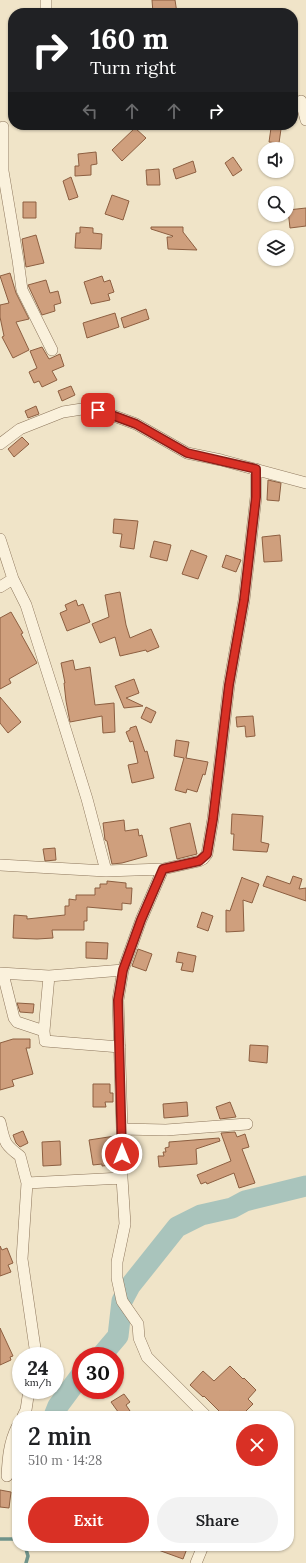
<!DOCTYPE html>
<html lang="en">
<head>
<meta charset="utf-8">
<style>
	:root { --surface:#fff; --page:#f2f2f2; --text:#202124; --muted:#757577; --accent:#d93025 }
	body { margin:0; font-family:Lora,serif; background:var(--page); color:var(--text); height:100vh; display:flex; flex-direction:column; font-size:15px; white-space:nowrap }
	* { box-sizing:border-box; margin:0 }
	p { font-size:13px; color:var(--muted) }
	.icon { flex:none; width:22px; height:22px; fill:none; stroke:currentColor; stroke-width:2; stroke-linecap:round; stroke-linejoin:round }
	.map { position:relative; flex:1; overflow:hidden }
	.details { position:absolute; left:12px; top:1411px; width:282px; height:140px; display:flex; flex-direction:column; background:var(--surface); border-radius:16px; box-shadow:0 1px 3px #0004 }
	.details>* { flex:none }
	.hud { position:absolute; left:8px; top:8px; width:290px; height:122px; border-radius:16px; box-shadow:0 1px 3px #0004; background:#202124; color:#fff; overflow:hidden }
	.controls { position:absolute; left:258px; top:142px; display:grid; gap:8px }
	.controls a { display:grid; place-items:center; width:36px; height:36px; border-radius:50%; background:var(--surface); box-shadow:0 1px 3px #0004; font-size:20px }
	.speed { position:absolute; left:12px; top:1347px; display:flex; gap:8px; font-size:20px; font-weight:700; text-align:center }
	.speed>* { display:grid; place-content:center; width:52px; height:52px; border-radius:50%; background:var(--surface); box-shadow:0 1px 3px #0004; line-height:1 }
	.speed small { font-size:10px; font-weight:400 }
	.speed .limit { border:6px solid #d22; background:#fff; color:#111 }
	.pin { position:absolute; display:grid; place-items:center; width:34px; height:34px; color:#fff; margin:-17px; border-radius:8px; box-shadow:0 2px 6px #0006 }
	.me { position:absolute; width:44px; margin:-22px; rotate:0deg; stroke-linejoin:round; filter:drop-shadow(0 0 3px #0008) }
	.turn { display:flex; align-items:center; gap:14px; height:84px; padding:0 16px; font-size:18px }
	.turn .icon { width:52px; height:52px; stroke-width:2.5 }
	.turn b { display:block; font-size:28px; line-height:34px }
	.lanes { display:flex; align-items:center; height:38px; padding:0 16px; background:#0003; justify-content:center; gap:20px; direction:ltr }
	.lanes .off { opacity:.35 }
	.round { display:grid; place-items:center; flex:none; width:42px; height:42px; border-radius:21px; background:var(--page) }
	.head { display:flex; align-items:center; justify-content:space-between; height:68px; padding:0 16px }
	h1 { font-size:24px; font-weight:600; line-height:30px }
	.button { display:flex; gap:8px; margin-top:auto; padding:8px 16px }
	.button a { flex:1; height:46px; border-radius:24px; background:var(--accent); color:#fff; font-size:16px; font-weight:600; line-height:46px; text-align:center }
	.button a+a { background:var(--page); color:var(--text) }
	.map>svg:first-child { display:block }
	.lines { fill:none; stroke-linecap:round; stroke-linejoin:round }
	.stream { stroke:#6f938a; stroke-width:3.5 }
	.river { stroke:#a9c4bc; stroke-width:21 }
	.building { fill:#cf9f7d; stroke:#8d5f41 }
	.street-casing { stroke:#8d765c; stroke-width:12 }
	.street { stroke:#faf1dc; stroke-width:11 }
	.route-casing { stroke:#8d1f18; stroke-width:10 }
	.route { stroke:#d93025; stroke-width:7 }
</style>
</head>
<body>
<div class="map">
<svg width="306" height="1563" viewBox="0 0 306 1563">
	<rect width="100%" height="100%" fill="#f0e4c8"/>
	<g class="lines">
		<!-- stream -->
		<path class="stream" d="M0,1539H17
			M25,1546L28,1556L26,1563"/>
		<!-- river -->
		<path class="river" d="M101,1356L118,1336L122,1301L130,1286L177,1227L201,1215L232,1208L245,1201L306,1186
			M54,1416L58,1406L81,1375"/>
	</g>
	<!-- building -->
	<path class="building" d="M152,0H175L177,13H153Z
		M135,128L146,138L122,161L112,150Z
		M271,128L281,129L279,143L269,142Z
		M96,152L97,164L91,165V175L75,176V166H79L78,154Z
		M233,157L242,170L233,176L225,163Z
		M193,161L196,172L176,179L173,169Z
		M159,169L160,185H147L146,170Z
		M71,177L78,197L69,200L63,181Z
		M112,195L129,201L123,220L105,214Z
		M23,202H36V218H23Z
		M306,208V226L290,228L288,210Z
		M80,227L93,228V233L102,234L101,249L75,248L76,233H80Z
		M151,227H183V232L197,250L168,249L167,237H172L173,236L151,229Z
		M36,235L44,263L26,267L22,239Z
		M10,273L16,293L29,319L16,322L29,350L13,358L2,337L4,336L0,317V305L9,303L0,276Z
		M102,276L104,282L110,280L114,292L108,294L110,300L91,304L84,282Z
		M46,280L50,293L58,291L61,303L54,305L55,311L42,315L28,285Z
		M146,309L149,319L124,328L121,318Z
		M115,313L119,327L87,338L83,323Z
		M42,347L49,359L60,354L64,366L52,371L57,380L42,387L39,381L34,383L29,372L37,368L30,351Z
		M71,386L75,395L62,401L58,391Z
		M36,406L39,414L28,418L25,411Z
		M22,437L29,444L14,457L8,449Z
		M268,480L281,483L279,501L267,500Z
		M114,519L138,521L134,549L120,547L122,534L113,533Z
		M280,535L282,561L264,562L262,537Z
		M154,541L171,545L167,561L150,557Z
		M191,550L207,556L198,579L182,574Z
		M226,555L241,560L236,572L222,567Z
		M120,592L126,625L130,638L151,629L159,647L147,652L146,650L120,656L115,637L100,643L92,624L109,617L105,595Z
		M76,600L78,606L83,604L90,622L67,631L60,613L67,610L65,605Z
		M11,612L23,633L21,634L37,663L9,679L11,683L0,689V618Z
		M73,660L75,670L90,667L95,705L114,703L115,732L103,733L102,716L70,722L66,701L64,683H65L61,663Z
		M134,679L139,693L126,698L143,706L124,708L115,686Z
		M0,697L21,722L8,733L0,723Z
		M146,707L156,712L151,723L141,718Z
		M253,716L255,736L246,737L245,726L237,727L236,717Z
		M136,726L145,752L147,751L154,778L132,783L128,765L138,763L133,741L130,742L126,732L130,730V728Z
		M176,740L189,742L186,758L208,762L205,775L203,774L197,792L187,789L186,793L175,790L184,758L174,756Z
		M232,814L263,816L261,842L269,844L267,852L233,850L234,834H231Z
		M124,820L125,831L138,829L139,836L142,835L147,856L122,863L112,864L107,841L105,840L103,823Z
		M190,823L197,854L177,859L170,828Z
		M55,848L56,860L45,861L43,849Z
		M267,876L290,884L293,876L302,879L299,889L306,888V901L263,886Z
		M242,877L243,878L259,884L252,903L243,900L244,931L226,932V910L230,911Z
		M107,881L126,883V888H132L131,904L122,903V910L87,907V921H84V930H52L53,938L37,939L13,938L14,915L27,916V919L65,915V906H69V899L76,900V895H95V888H100V884H107Z
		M202,912L213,916L208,931L197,927Z
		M86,942L108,943L107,959L86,958Z
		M138,949L152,954L146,971L132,966Z
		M178,952L196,956L193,972L181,970L183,963L176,962Z
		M17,1003L34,1004L33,1013L20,1012Z
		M13,1039H30V1048H26L33,1074L12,1080L14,1086L0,1090V1043Z
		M250,1045L268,1046L267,1063L249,1061Z
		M93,1084H110V1093H113V1102H105L106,1107H93Z
		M187,1102L188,1116L164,1118L163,1104Z
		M230,1102L236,1117L220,1119L216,1107Z
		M23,1131L28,1143L20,1147L16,1143L13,1135Z
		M235,1132L237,1137L245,1134L249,1147L242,1149L255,1183L239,1188L234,1173L207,1184L206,1182L201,1184L197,1175L231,1161L221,1133Z
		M115,1136V1162L112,1163V1165L102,1166V1164L93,1165L89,1140Z
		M219,1138L220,1141L196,1149L197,1164L159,1167L158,1156H164L163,1152H166L165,1148L169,1147V1142Z
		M60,1141L61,1165L43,1166L42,1142Z
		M0,1246L2,1250L7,1248L13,1263L8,1265L11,1272L0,1276Z
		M0,1328L13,1356L10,1357L11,1360L0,1365Z
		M230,1366L243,1379L244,1378L256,1390L248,1399L253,1404L241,1416H234L230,1411L224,1416L204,1396L203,1397L190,1385L203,1371L214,1381Z
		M124,1394L130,1402L126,1405L130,1411L121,1416L111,1402Z
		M0,1490L11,1492L9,1508L0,1507Z
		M150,1546H188L183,1559L150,1547Z"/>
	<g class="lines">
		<!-- street casing -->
		<g class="street-casing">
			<path id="street" d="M46,13V0
				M301,101L306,120
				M3,127V171L18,260L22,290L52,350
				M0,444L20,429L63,412L82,409L98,410L136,424L187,453L221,460L306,483
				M0,539L13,579L26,605L60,712L87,799L106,871
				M0,587L13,579
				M0,865L106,871L163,869L199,861L203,859L207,854L213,819L229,685L244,600L256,497V469
				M163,869L141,920L123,970L118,1000L122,1129V1178L125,1224L117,1262V1278L122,1301L138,1324L139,1338L147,1357L206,1416
				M0,973L49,976L123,970
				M3,974L14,1018L17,1022L44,1031
				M49,976L44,1031L45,1041L120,1047
				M0,1122C5,1142 3,1143 20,1156L27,1183
				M122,1129L166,1130L247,1124
				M34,1356L35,1348L22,1259L27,1183L122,1178
				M23,1416L26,1410L29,1390
				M7,1476C8,1459 9,1443 17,1427
				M196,1563L203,1546"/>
		</g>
		<!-- street -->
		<use href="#street" class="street"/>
	</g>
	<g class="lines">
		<!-- route casing -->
		<g class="route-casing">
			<path id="route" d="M98,410L136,424L187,453L256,469V497L244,600L229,685L213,819L207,854L199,861L163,869L141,920L123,970L118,1000L122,1154"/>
		</g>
		<!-- route -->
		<use href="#route" class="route"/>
	</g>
</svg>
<div class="controls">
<a><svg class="icon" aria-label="sound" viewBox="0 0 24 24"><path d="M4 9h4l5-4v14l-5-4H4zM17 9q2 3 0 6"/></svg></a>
<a><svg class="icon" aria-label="search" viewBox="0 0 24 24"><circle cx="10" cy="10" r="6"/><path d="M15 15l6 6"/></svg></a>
<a><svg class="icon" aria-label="layers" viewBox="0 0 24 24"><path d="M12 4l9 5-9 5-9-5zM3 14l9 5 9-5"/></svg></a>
</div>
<div class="speed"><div>24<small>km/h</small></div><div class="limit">30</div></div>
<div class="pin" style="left:98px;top:410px;background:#d93025"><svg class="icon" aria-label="arrive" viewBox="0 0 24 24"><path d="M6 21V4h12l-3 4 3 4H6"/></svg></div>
<svg class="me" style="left:122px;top:1154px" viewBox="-20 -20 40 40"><circle r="17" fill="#d93025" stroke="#fff" stroke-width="3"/><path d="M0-11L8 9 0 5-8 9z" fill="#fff"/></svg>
<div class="hud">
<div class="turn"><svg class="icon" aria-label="right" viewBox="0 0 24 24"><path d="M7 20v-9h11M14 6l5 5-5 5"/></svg><div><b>160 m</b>Turn right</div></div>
<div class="lanes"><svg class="icon off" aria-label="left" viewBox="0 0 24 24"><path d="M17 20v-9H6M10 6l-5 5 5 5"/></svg><svg class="icon off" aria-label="ahead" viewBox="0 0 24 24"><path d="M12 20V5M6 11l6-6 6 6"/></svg><svg class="icon off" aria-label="ahead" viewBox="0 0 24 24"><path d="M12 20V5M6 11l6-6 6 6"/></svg><svg class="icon" aria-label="right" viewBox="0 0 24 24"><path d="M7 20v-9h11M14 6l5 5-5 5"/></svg></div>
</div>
<section class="details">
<div class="head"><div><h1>2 min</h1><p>510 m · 14:28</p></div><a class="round" style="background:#d93025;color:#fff"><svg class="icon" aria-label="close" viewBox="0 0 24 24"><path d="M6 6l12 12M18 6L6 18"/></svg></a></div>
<div class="button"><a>Exit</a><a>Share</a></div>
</section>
</div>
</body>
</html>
